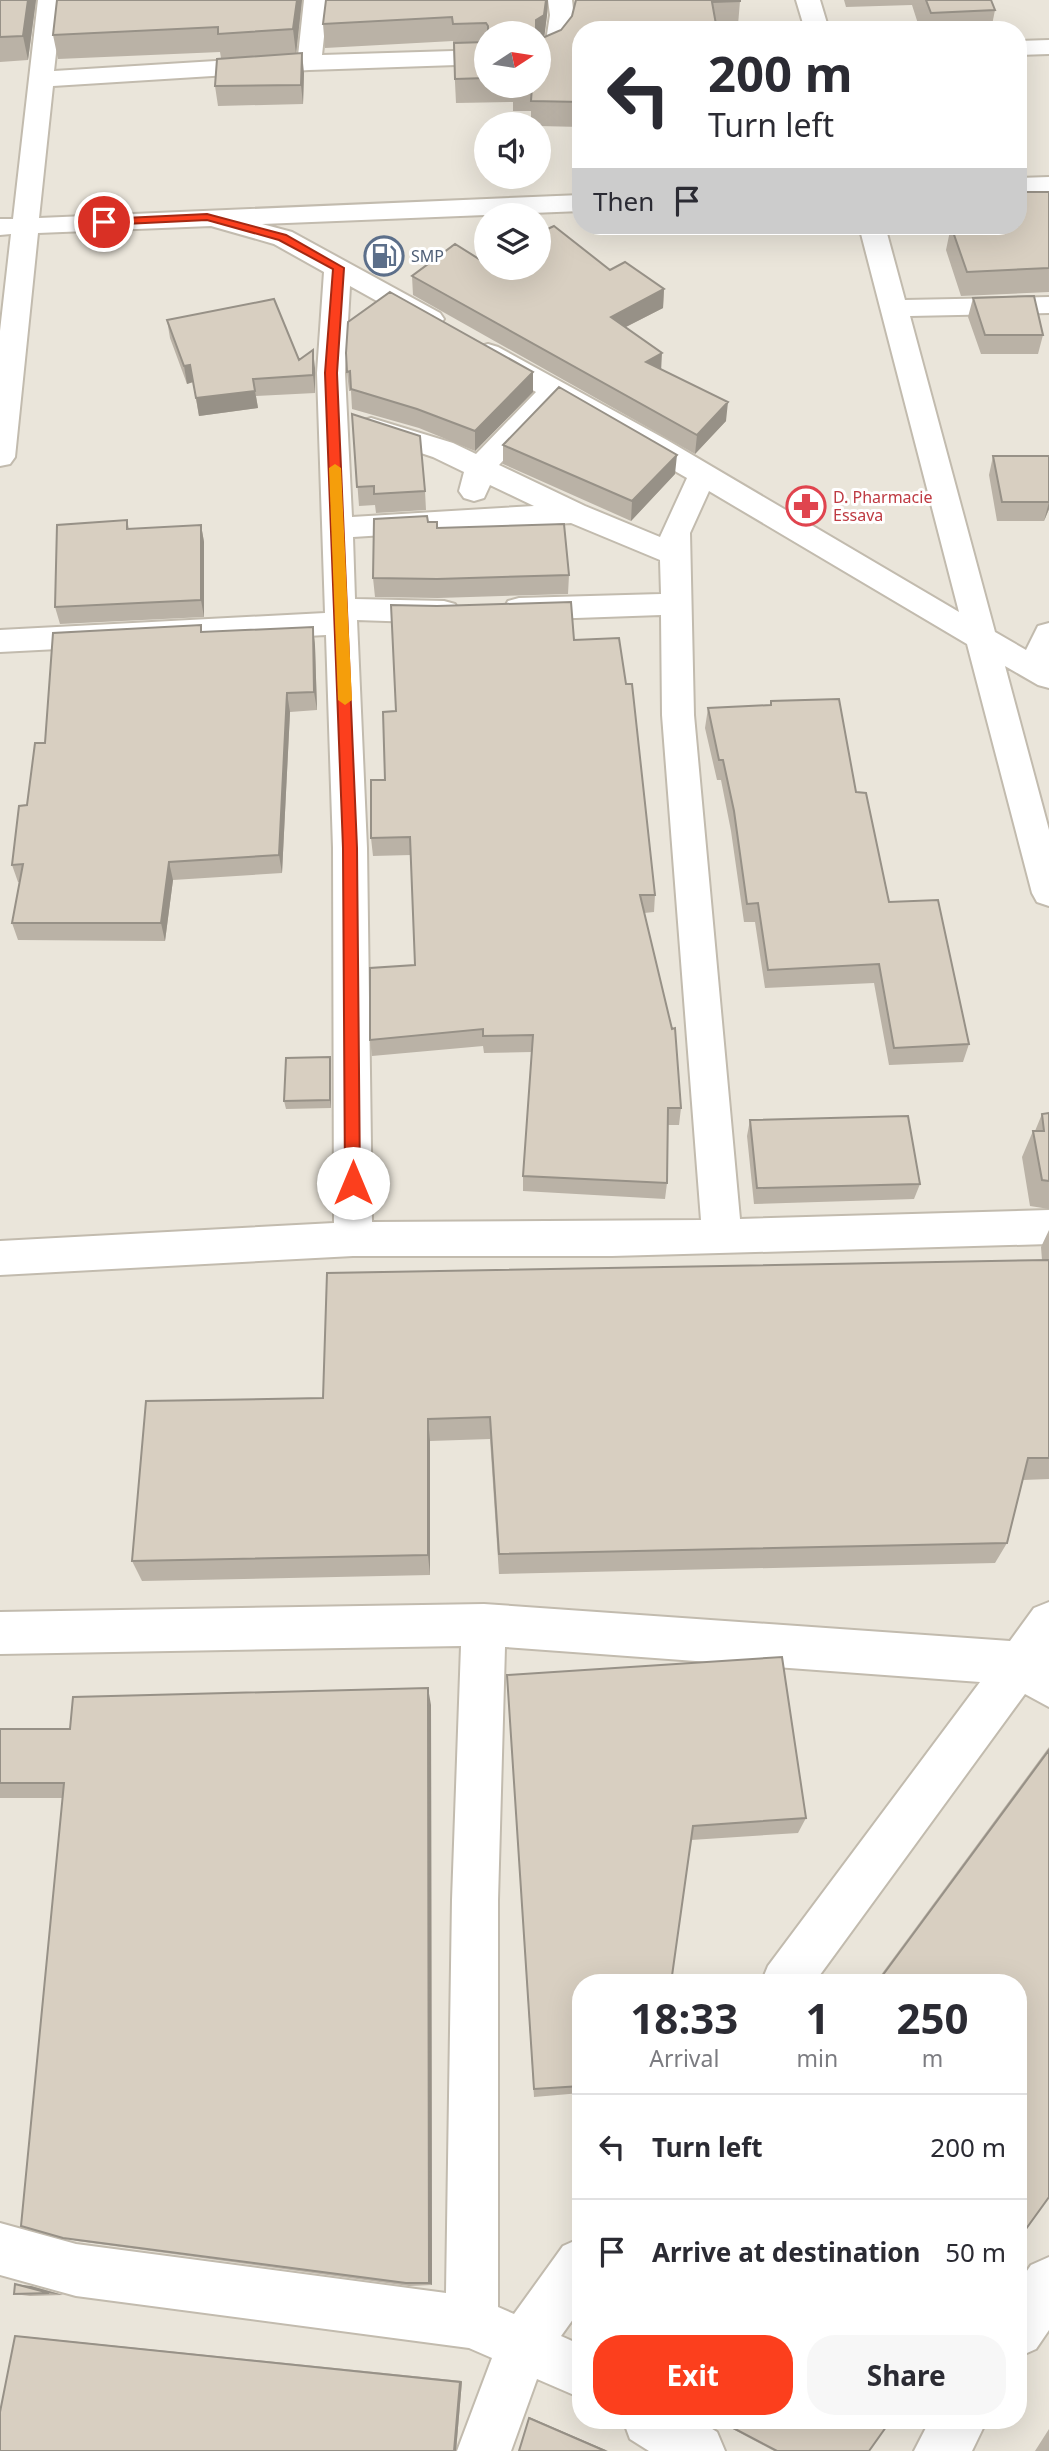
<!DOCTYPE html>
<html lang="en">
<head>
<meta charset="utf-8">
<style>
	:root { --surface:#fff; --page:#f7f7f7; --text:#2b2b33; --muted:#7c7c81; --line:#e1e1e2; --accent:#fc3f1d }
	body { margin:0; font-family:"Noto Sans",sans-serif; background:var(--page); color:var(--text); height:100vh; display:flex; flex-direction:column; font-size:26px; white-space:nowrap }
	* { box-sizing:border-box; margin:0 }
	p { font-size:23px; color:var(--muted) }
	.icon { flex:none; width:38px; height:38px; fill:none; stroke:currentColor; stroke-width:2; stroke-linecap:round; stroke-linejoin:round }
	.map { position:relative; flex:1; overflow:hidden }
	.details { position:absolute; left:572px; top:1974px; width:455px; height:455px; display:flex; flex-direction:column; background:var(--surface); border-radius:28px; box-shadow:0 7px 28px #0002 }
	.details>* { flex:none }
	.guide { position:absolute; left:572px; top:21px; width:455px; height:214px; border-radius:28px; box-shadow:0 7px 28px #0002; background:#fff; color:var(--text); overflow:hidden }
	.needle { width:46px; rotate:78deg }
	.buttons { position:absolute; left:474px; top:21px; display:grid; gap:14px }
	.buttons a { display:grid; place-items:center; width:77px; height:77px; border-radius:50%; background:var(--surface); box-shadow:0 7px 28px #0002; font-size:35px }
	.pin { position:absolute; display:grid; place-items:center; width:60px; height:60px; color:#fff; margin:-30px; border:4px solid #fff; border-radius:50%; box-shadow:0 2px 7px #0007 }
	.me { position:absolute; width:77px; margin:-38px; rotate:0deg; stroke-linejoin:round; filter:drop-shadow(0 0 5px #0008) }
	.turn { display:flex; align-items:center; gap:24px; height:147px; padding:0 21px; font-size:32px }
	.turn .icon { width:91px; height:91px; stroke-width:2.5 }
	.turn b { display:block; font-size:49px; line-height:60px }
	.then { display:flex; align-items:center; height:66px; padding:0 21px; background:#0003; gap:14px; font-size:26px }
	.eta { display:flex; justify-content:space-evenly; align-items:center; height:119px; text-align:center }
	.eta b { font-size:42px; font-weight:700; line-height:49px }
	.button { display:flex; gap:14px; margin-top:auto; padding:14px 21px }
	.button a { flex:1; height:80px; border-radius:28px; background:var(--accent); color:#fff; font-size:28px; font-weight:700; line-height:80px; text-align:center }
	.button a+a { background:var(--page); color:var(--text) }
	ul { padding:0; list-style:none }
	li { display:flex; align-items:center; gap:21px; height:105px; padding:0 21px; border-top:2px solid var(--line) }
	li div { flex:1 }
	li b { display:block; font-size:26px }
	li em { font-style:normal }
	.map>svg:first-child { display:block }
	.residential { fill:#eae5da; fill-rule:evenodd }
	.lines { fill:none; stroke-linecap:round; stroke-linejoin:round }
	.street-casing { stroke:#c2bbae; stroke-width:4 }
	.street { fill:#fff; fill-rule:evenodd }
	.wall { fill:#bab2a6; fill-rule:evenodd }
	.shaded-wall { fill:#979187 }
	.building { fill:#d8cfc1; stroke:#979187; stroke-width:2 }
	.route { fill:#fc3f1d; stroke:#a42913; stroke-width:2 }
	.slow { fill:#f59e0b }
	.labels { text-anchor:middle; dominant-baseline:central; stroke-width:6; stroke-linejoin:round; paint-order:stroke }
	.far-service-label { font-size:16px; fill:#4e5e75; stroke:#fff; text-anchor:start }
	.far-health-label { font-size:16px; fill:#be3a42; stroke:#fff; text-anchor:start }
</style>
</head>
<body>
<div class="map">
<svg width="1049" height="2451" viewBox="0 0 1049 2451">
	<rect width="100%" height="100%" fill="#f6f3ec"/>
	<!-- residential -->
	<path class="residential" d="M0,0H1049V2451H0ZM581,30H1018V226H581ZM486,33H539V86H486ZM486,124H539V177H486ZM486,215H539V268H486ZM581,1983H1018V2420H581Z"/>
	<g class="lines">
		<!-- street casing -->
		<g class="street-casing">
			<path id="street" d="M38,0H62L54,71L298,56L304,0H328L322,55L486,50V64L309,70L53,86L39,218L581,195V211L262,224L292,232L440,313L444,319L440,325L430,327L420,325L350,286L345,373L352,517L534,506L490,485L484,498L474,501L464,498L459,491L464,472L433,457L361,433L357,427L361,421L371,418L453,443L476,454L536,392L478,359L474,353L478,347L488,344L498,347L667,440L959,612L859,226H885L905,300L1049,297V313L910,316L995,632L1026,650L1038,626L1049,623V688L1038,685L1005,666L1049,830V906L1037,902L1032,893L967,644L709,491L690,533L694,715L740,1219L1049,1210V1244L612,1256H353L0,1275V1241L334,1223L333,848L326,635L0,652V630L325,613L317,373L324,272L274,244L211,226L38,233L15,457L10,464L0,466V331L11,234L0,235V219H13ZM557,403L687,478L660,537L585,506L499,465ZM571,523L660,560L661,594L519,598L508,601L504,609L508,617L519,620L661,615L662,715L701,1220L372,1222L367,848L357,620L444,623L455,620L459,612L455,604L444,601L355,599L353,537Z
				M548,0H572C576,31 572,53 539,61V44L546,41L550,15Z
				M796,0H820L829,30H805Z
				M1049,40V54L1018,55V41Z
				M1049,177V193L1018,194V178Z
				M1049,1602V1707L1025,1694L814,1983H761L768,1966L980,1682L505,1647L498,1900V2307L514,2314L563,2246L581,2238V2308L561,2336L581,2345V2398L537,2379L511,2451H457L492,2358L469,2348L76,2296L0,2275V2223L76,2244L446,2293L452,1900L461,1646L0,1654V1612L484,1604L1010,1641L1034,1608Z
				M1049,2257V2330L1036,2349L1018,2357V2284L1031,2265Z
				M623,2420H698L717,2432L725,2451H649L630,2439Z
				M930,2420H987L972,2451H914Z"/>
		</g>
		<!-- street -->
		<use href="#street" class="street"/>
	</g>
	<!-- wall -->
	<path class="wall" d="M0,0H36L28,60L0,62Z
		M57,0H302L296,54L221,58L220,52L58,59L53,35Z
		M326,0H548L547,15L544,37L561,30L572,16L575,0H740V1L738,25L581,30V127L539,126V124H531V111H513V102L456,103L453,41L325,48L323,24ZM486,33H539V86H486Z
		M844,0H991L995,10L991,30H920L912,5L846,7Z
		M304,73L303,104L218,106L215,86Z
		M1049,192V292L961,296L946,250L951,226H1018Z
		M479,259L610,270L664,289L663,308L626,327L661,369L726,421L695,454L413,295L412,276Z
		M973,298L1043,335L1038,354H981L968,317Z
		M167,320L299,360L315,368V393L256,396L258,408L199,416L193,382L187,384L170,338Z
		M347,372L533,392L475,451L419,428L352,409L351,391H349Z
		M352,414L425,491L426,510L376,513L375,505L359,506Z
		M503,445L675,474L631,521L503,464Z
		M993,456H1049V509L1044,521H997L989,475Z
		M127,520L129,529L201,525L204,542V617L60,624L55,607Z
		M428,522L437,528L569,575L568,594L438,598L375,597L373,578Z
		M201,625L202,632L313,627L315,646L317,710L290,712L282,873L173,880L165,941L18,940L12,923L20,882H18L12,865L27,805L45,743Z
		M574,640L655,895L654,912L644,913L681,1108L679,1125H668L667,1183L665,1199L523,1191V1176L532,1052L484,1053L483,1046L372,1056L370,1040L415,965L411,855L373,856L371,838L385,780L396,711Z
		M771,701L856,792L889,902L969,1044L963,1062L889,1065L874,983L765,988L755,922H744L731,831L721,780H717L705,728L708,708L770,705Z
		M331,1066V1108L286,1109L284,1101Z
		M1049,1113V1209L1030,1206L1022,1157L1033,1131H1035L1042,1114Z
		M750,1120L920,1184L914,1199L754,1204L747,1136Z
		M1049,1230V1479L1023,1480L1007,1543L995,1563L499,1574L490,1439L430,1441V1575L142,1581L132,1561L323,1398L1042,1260L1041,1247Z
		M507,1675L806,1818L798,1833L691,1840L581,1983V2093L534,2097Z
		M431,1705L432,2285L409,2286L77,2241L21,2226L63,1798H0V1729H70Z
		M1049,1747V2197L1018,1983H875Z
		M31,2286L63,2295L30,2296L14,2294Z
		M15,2336L30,2337L462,2381L456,2451H0Z
		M716,2420H891L869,2451H774Z
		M1049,2429V2451H1035Z"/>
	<!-- shaded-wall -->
	<path class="shaded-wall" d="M28,0H36L28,60L23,36Z
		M297,0H302L296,54L293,29Z
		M546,0H548L547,15L544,39L539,42V33H536V20Z
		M302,53L304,73L303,104L301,85Z
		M664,289L663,308L610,335L611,317Z
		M313,350L315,368V393L313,375Z
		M662,353L661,372L646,362Z
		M190,365L193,382L187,384L184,366Z
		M533,372V392L475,451V431Z
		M255,391L258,408L199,416L196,398Z
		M728,402L726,421L695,454L697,435Z
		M677,455L675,474L631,521L632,501Z
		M1049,502V509L1044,521Z
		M201,525L204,542V617L201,600Z
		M313,627L315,646L317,710L314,692Z
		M287,693L290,712L282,873L279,855Z
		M169,862L173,880L165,941L161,923Z
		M330,1057L331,1066V1108L330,1100Z
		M428,1419L430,1441V1575L428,1555Z
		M428,1688L431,1705L432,2285L429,2283Z
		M15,2284L31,2286L63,2295L49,2293Z
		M462,2381L456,2451H454L460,2382Z
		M529,2417L608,2451H605L529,2418Z"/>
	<!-- building -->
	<path class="building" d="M0,0H28L23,36L0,37Z
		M57,0H297L293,29L218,34V27L53,35Z
		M326,0H546L544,15L536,20V33H488V26L486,23L453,24L452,17L323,24Z
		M576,0H740V1L712,2L717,30H581V102L531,101L532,87L513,86H539V38L540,39L561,30L572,16Z
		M926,0H991L995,10L931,13Z
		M486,42V78L455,79L454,43Z
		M302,53L301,85L215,86L217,59Z
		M1018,192H1049V268L967,272L951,226H1018Z
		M554,226L610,270L625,262L664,289L611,317L662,353L646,362L728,402L697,435L412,276L455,244L479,259L486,256V268H539V233Z
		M390,292L533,372L475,431L417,409L351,389L350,371L347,372L346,353L348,322Z
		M1034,296L1043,335H985L973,298Z
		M274,299L299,360L313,350V375L253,379L255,391L196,398L190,365L184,366L167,320Z
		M559,387L677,455L632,501L503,445Z
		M352,414L420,436L425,491L374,494V486L357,487Z
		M993,456H1049V502H1002Z
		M427,516L428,522H437V528L564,524L569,575L437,579L373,578L374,519Z
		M127,520V529L201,525V600L55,607L57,525Z
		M571,602L574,640L619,638L626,684H632L655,895H640L672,1029L675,1028L681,1108H668L667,1183L523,1176L533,1035L483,1036V1029L370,1040V968L415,965L410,837L371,838V780H385L383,712L396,711L391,605L437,606Z
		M201,625V632L313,627L314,692L287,693L279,855L169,862L161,923H12L23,864L12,865L19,806L27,805L35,743H45L53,633Z
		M839,699L856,792L866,793L889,902L938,900L969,1044L894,1048L879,964L768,970L758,903L747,904L734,811L723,760H719L708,708L771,705V701Z
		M330,1057V1100L284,1101L286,1058Z
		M1049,1113V1181L1042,1180L1033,1131H1044L1042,1114Z
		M908,1116L920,1184L757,1188L750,1120Z
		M1049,1260V1458H1028L1007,1543L499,1554L490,1417L428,1419V1555L132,1561L146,1401L323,1398L327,1273Z
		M782,1657L806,1818L693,1826L671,1983H581V2086L534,2089L507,1675Z
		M428,1688L429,2283H406L63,2238L21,2226L64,1783H0V1729H70L73,1697Z
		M1049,1750V2197L1018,2240V1983H877Z
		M15,2284L49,2293L14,2294Z
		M15,2336L460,2382L454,2451H0V2412Z
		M529,2418L605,2451H519Z
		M718,2420H891L869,2451H777Z"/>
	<!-- route -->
	<path class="route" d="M207,214L286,235L344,268L337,373L357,848L360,1183L358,1187H347L345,1183L343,848L325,373L333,269L279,240L207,220L104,225L98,222L104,219Z"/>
	<!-- slow -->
	<path class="slow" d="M335,464L341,468L352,700L345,705L338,700L329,468Z"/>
	<!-- icons -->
	<defs>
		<g id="fuel-ring" transform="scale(2.0125)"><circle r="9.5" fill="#fff" stroke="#5c6f8a" stroke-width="1.5"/><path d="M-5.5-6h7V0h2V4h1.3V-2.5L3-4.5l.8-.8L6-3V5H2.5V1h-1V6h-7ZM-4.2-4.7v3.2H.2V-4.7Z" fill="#5c6f8a"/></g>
		<g id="pharmacy-ring" transform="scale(2.0125)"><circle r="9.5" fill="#fff" stroke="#e0444e" stroke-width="1.5"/><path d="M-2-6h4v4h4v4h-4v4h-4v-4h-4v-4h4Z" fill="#e0444e"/></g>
	</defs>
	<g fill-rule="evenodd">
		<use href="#fuel-ring" x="384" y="256"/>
		<use href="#pharmacy-ring" x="806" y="506"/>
	</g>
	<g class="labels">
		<!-- far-service labels -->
		<g class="far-service-label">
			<text x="411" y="256">SMP</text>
		</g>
		<!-- far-health labels -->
		<g class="far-health-label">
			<text x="833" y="497">D. Pharmacie<tspan x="833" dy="18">Essava</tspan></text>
		</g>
	</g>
</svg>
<div class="buttons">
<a><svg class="needle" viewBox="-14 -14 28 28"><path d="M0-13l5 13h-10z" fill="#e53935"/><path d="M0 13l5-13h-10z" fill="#7c7c81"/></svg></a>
<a><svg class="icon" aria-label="sound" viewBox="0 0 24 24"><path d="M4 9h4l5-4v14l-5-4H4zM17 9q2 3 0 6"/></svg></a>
<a><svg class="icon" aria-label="layers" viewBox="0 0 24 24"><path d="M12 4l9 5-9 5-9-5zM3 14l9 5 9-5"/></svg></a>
</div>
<div class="pin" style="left:104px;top:222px;background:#d93025"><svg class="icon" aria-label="arrive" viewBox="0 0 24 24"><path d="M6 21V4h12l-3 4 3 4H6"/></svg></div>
<svg class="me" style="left:353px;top:1183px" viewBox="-20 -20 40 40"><circle r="19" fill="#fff"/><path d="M0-13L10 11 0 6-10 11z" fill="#fc3f1d"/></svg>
<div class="guide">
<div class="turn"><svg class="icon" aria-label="left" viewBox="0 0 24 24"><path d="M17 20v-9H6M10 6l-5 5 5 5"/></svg><div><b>200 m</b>Turn left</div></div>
<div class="then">Then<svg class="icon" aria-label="arrive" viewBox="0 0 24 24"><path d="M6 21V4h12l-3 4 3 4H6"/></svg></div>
</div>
<section class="details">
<div class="eta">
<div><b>18:33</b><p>Arrival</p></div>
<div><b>1</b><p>min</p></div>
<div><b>250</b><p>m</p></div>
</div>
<ul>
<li><svg class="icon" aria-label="left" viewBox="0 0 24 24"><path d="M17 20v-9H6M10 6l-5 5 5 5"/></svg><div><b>Turn left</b></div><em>200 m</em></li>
<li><svg class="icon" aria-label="arrive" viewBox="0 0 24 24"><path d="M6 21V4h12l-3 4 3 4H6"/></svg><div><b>Arrive at destination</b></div><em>50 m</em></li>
</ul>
<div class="button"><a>Exit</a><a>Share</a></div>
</section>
</div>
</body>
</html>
